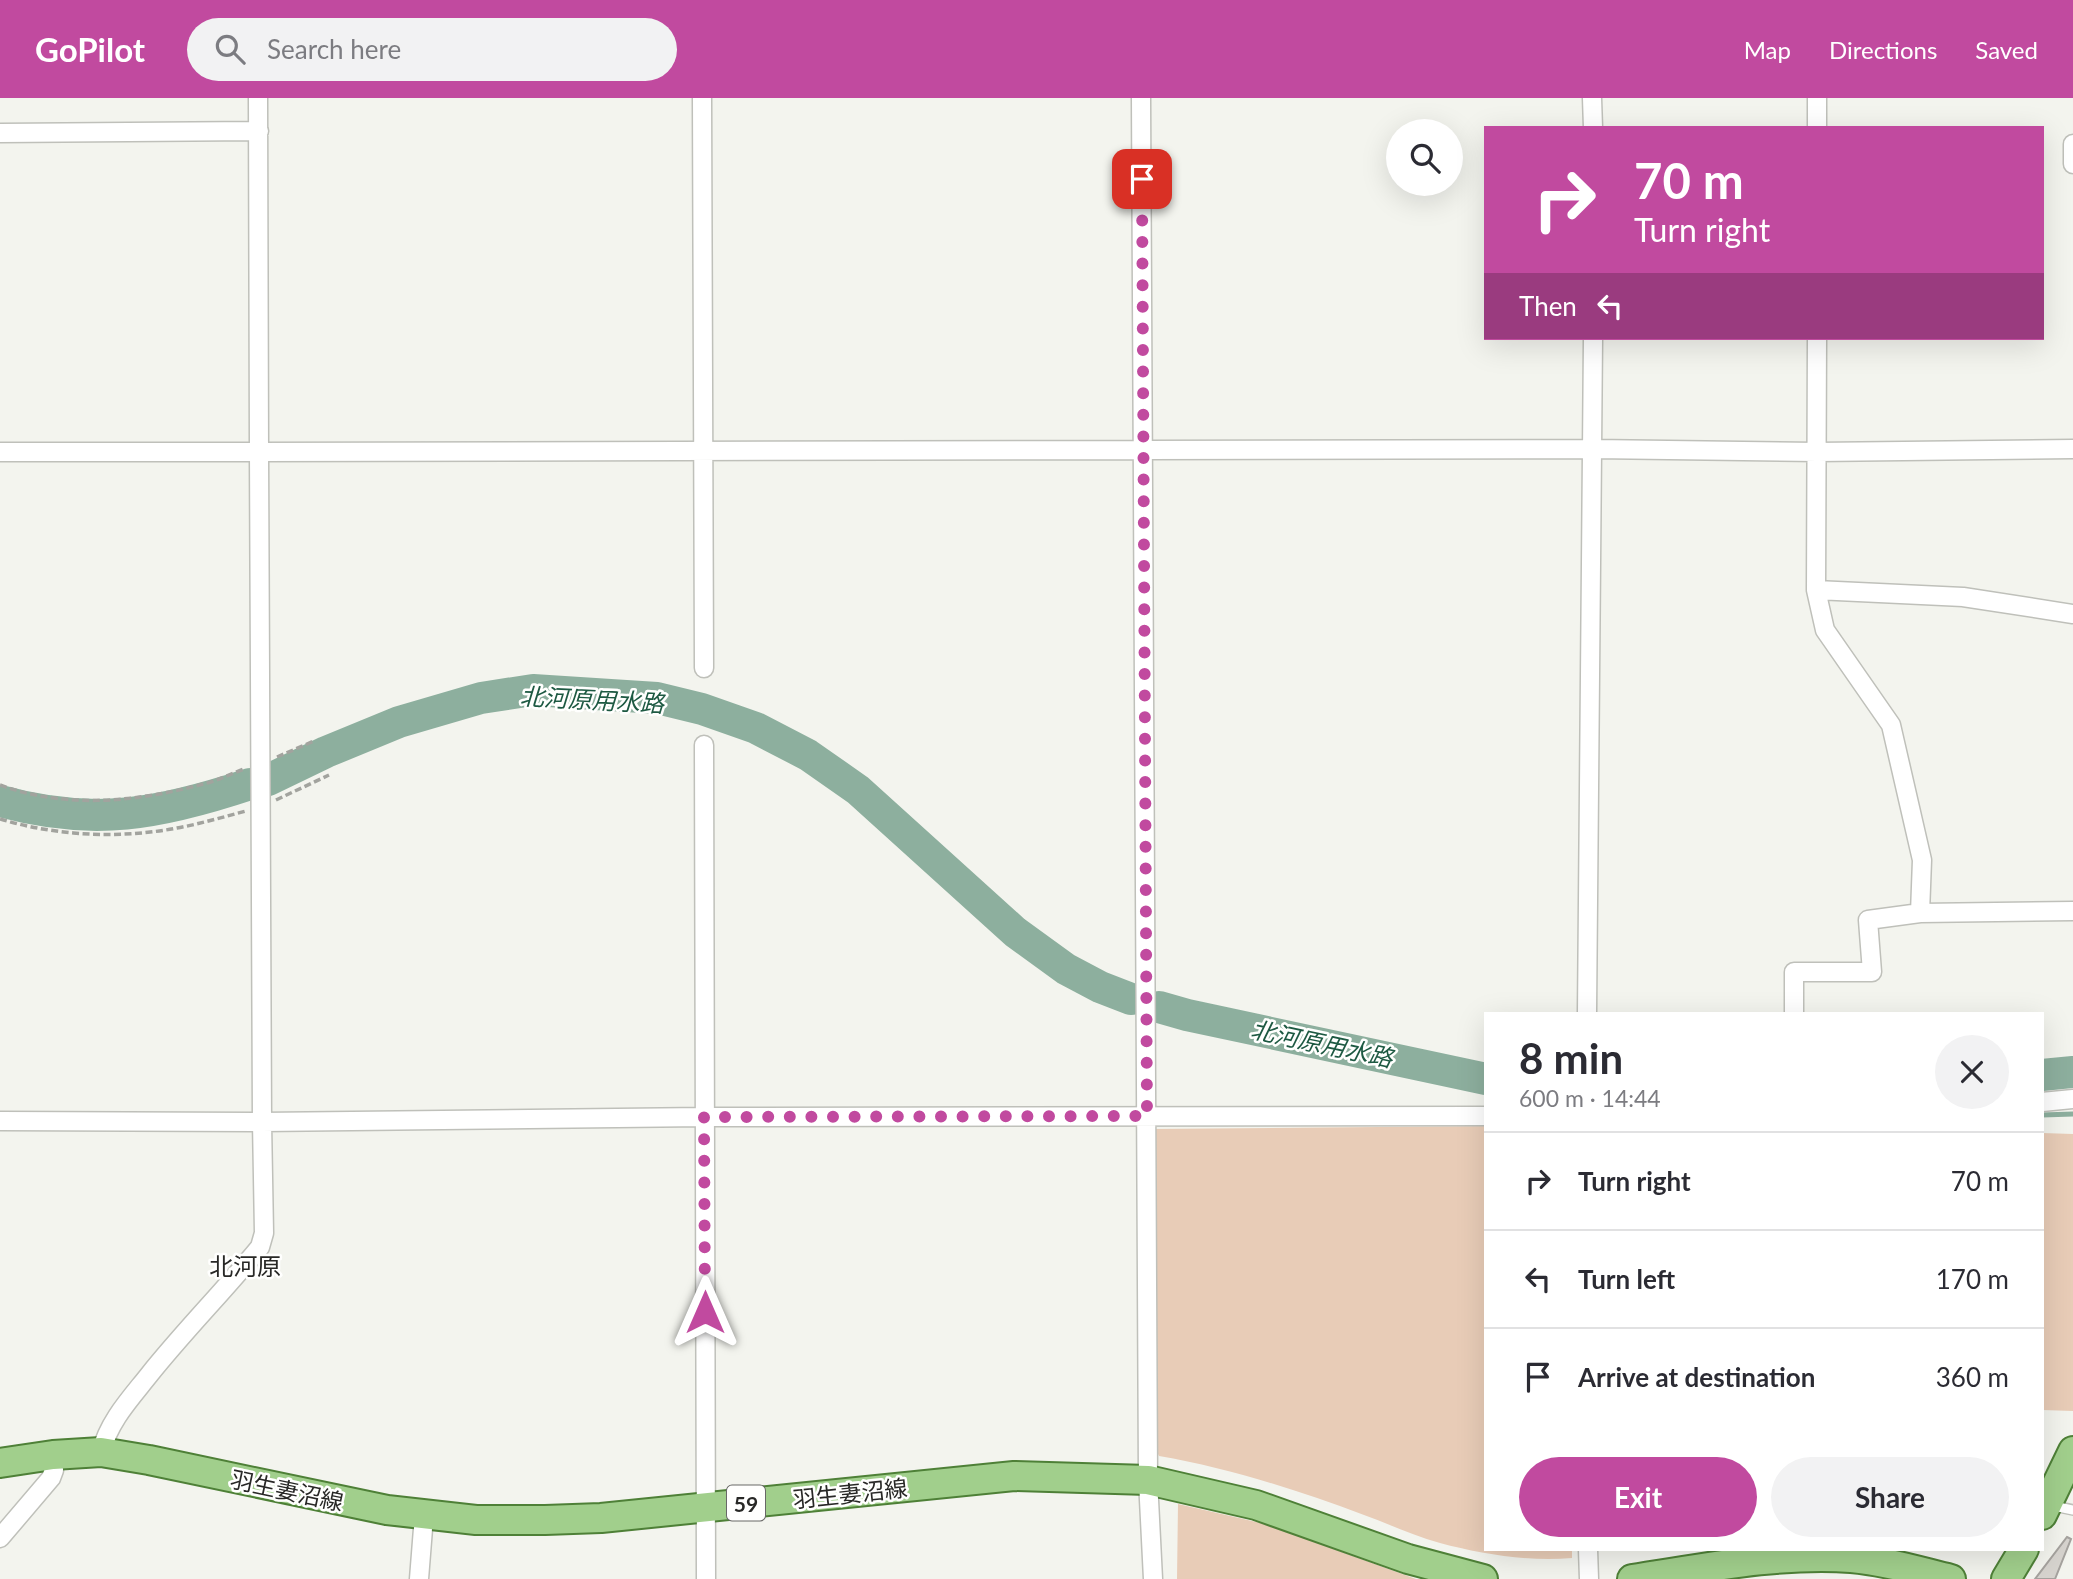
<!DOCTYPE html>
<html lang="en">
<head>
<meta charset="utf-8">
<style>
	:root { --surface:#fff; --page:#f2f2f3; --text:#2b2b33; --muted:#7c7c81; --line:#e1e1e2; --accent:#c14a9f }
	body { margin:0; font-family:Lato,"Noto Sans JP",sans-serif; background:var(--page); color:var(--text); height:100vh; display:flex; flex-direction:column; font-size:26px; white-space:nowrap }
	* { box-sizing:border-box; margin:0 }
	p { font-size:23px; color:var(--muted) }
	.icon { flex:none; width:38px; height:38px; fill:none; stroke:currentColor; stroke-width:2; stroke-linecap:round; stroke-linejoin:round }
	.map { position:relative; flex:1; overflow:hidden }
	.panel { position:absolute; left:1484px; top:914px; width:560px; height:539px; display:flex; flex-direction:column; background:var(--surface); border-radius:0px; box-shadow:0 7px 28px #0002 }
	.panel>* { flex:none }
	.hud { position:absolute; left:1484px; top:28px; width:560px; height:214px; border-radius:0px; box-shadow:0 7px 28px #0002; background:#c14a9f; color:#fff; overflow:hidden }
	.tools { position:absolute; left:1386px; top:21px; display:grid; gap:14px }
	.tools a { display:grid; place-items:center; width:77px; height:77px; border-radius:50%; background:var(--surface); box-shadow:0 7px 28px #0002; font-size:35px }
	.pin { position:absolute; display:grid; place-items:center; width:60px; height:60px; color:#fff; margin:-30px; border-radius:14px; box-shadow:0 4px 10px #0006 }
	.me { position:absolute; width:77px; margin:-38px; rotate:0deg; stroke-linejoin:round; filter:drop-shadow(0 0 5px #0008) }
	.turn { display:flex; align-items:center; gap:24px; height:147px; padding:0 35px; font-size:32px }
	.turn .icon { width:91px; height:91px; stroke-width:2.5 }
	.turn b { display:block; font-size:49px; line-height:60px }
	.then { display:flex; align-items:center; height:66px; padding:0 35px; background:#0003; gap:14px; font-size:26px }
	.round { display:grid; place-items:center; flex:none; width:74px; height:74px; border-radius:37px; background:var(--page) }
	.headline { display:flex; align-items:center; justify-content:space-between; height:119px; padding:0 35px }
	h1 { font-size:42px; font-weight:700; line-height:52px }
	.primary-button { display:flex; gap:14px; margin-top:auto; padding:14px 35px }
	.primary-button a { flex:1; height:80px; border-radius:42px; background:var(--accent); color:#fff; font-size:28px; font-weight:700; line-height:80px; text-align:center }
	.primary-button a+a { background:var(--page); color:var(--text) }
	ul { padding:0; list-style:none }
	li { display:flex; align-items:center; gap:21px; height:98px; padding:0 35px; border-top:2px solid var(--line) }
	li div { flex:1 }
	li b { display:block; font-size:26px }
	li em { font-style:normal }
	header { display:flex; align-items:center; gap:42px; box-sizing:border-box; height:98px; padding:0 35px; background:var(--accent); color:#fff }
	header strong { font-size:33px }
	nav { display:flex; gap:38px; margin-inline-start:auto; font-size:24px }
	.search { width:490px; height:63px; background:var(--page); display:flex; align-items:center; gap:18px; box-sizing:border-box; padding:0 24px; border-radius:38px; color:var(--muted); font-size:26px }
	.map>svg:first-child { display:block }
	.green { fill:#e8ccb7 }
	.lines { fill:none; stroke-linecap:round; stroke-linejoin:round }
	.stream { stroke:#8daf9e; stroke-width:5 }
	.river { stroke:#8daf9e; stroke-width:32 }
	.building { fill:#d6d3ce; stroke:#a5a29e; stroke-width:2 }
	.service-casing { stroke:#bfc0ba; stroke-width:12 }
	.minor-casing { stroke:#bfc0ba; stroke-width:21 }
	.primary-casing { stroke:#4e8037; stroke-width:32 }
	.path { stroke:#a2a39e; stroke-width:3.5; stroke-dasharray:7 3.5; stroke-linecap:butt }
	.service { stroke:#fff; stroke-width:9 }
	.minor { stroke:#fff; stroke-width:18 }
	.primary { stroke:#a1cf8c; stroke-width:28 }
	.route { stroke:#c14a9f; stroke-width:12; stroke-dasharray:0 21.6 }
	.labels { text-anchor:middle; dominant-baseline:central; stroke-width:5; stroke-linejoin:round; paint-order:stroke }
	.shield { fill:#fffffe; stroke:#686867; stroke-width:2 }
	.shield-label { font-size:21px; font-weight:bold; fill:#282826 }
	.street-label { font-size:23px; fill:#282826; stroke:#fffffe }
	.water-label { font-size:24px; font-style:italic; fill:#1d5942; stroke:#fffffe }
	.neighbourhood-label { font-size:24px; fill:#282826; stroke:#fffffe }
</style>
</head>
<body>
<header>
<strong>GoPilot</strong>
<div class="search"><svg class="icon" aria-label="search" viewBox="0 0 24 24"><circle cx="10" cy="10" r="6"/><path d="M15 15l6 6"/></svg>Search here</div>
<nav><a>Map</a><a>Directions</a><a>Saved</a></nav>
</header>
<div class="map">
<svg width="2073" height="1481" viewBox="0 0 2073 1481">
	<rect width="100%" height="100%" fill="#f3f4ee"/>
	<!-- green -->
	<path class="green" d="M1486,1028V1451H1572V1460C1529,1464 1481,1456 1440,1445C1414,1438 1389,1426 1364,1417C1297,1392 1229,1370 1159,1358L1154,1348L1152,1031Z
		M2042,1035L2073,1036V1313L2042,1312Z
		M1178,1406L1265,1426L1416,1481H1177Z"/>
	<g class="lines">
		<!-- stream -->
		<path class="stream" d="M2042,1017L2073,1016"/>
		<!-- river -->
		<path class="river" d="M268,682L326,654L399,624L481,600L533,592L657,600L702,611L756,630L808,657L858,692L1015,834L1066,871L1100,889L1131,901
			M0,703C93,729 160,716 250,686
			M1159,909L1187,917L1486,981
			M2042,977L2073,974"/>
	</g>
	<!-- building -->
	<path class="building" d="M2067,1439L2071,1441L2055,1481H2035Z"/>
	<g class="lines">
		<!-- service casing -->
		<g class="service-casing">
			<path id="service" d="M2049,1407L2073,1412"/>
		</g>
		<!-- minor casing -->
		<g class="minor-casing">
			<path id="minor" d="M702,0L704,570
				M1141,0L1148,1382L1153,1481
				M1592,0L1593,30
				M1817,30V0
				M0,35L259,33
				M2073,46V66
				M1817,240L1816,492L1825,532L1891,627L1922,762L1920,815L2073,813
				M0,354H259L258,0
				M1816,492L1963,499L2073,516
				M704,647L706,1481
				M1587,915L1593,240
				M1794,915V874H1872L1868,822L1920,815
				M2042,1004L2073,1001
				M1486,1018L704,1019L262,1024L259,354L1594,351L1817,354L2073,351
				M0,1023L262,1024L264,1135L260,1149C224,1193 185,1232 149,1277C130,1301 109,1323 101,1354
				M0,1440L51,1380L54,1372L53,1357
				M1588,1451L1589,1481
				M419,1481L424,1418"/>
		</g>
		<!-- primary casing -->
		<g class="primary-casing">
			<path id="primary" d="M0,1365L53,1357L101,1354L149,1362L387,1412L476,1422H545L601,1420L1014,1378L1148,1382L1256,1407L1408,1461L1483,1481
				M2042,1417L2073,1353
				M1632,1481C1705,1470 1778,1455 1851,1460C1885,1463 1918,1473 1951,1481
				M2006,1481L2024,1451"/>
		</g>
		<!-- path -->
		<path class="path" d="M277,659L314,643
			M0,687C66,711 137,704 203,686C217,683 230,676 244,671
			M276,702L329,677
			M0,721C57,738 119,741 177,730C200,726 223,719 246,713"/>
		<!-- service -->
		<use href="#service" class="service"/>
		<!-- minor -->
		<use href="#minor" class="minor"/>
		<!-- primary -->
		<use href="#primary" class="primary"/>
	</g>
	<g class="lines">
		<!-- route -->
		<path class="route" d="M705,1214L704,1019L1147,1018L1142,81"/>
	</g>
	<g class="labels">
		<!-- shield labels -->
		<rect class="shield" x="727" y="1387.5" width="38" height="35" rx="5"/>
		<g class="shield-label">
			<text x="746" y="1405">59</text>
		</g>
		<!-- street labels -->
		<g class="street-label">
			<text transform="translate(287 1392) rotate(12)">羽生妻沼線</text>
			<text transform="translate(850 1395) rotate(-6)">羽生妻沼線</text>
		</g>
		<!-- water labels -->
		<g class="water-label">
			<text transform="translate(592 601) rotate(3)">北河原用水路</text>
			<text transform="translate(1322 945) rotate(12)">北河原用水路</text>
		</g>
		<!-- neighbourhood labels -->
		<g class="neighbourhood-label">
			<text x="245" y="1167">北河原</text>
		</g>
	</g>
</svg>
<div class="tools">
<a><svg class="icon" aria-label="search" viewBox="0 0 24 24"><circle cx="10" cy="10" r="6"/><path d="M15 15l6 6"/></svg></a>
</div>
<div class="pin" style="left:1142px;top:81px;background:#d93025"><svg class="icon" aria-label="arrive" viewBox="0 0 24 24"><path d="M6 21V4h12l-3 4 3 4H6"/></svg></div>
<svg class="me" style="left:705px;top:1214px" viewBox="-20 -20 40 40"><path d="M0-17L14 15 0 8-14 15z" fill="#c14a9f" stroke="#fff" stroke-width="4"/></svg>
<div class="hud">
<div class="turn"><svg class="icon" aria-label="right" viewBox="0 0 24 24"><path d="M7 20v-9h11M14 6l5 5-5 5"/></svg><div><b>70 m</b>Turn right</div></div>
<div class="then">Then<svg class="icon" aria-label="left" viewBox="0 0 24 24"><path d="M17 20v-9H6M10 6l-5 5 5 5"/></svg></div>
</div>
<section class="panel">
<div class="headline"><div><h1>8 min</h1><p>600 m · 14:44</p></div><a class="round"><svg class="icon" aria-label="close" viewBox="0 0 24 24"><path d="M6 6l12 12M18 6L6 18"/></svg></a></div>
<ul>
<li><svg class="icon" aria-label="right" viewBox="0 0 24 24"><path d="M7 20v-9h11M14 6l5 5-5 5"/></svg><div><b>Turn right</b></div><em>70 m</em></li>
<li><svg class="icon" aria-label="left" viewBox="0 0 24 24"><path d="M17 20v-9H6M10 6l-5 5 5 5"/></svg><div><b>Turn left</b></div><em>170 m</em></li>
<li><svg class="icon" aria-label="arrive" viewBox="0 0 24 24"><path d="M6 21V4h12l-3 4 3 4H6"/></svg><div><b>Arrive at destination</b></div><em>360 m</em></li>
</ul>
<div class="primary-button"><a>Exit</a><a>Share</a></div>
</section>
</div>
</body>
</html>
